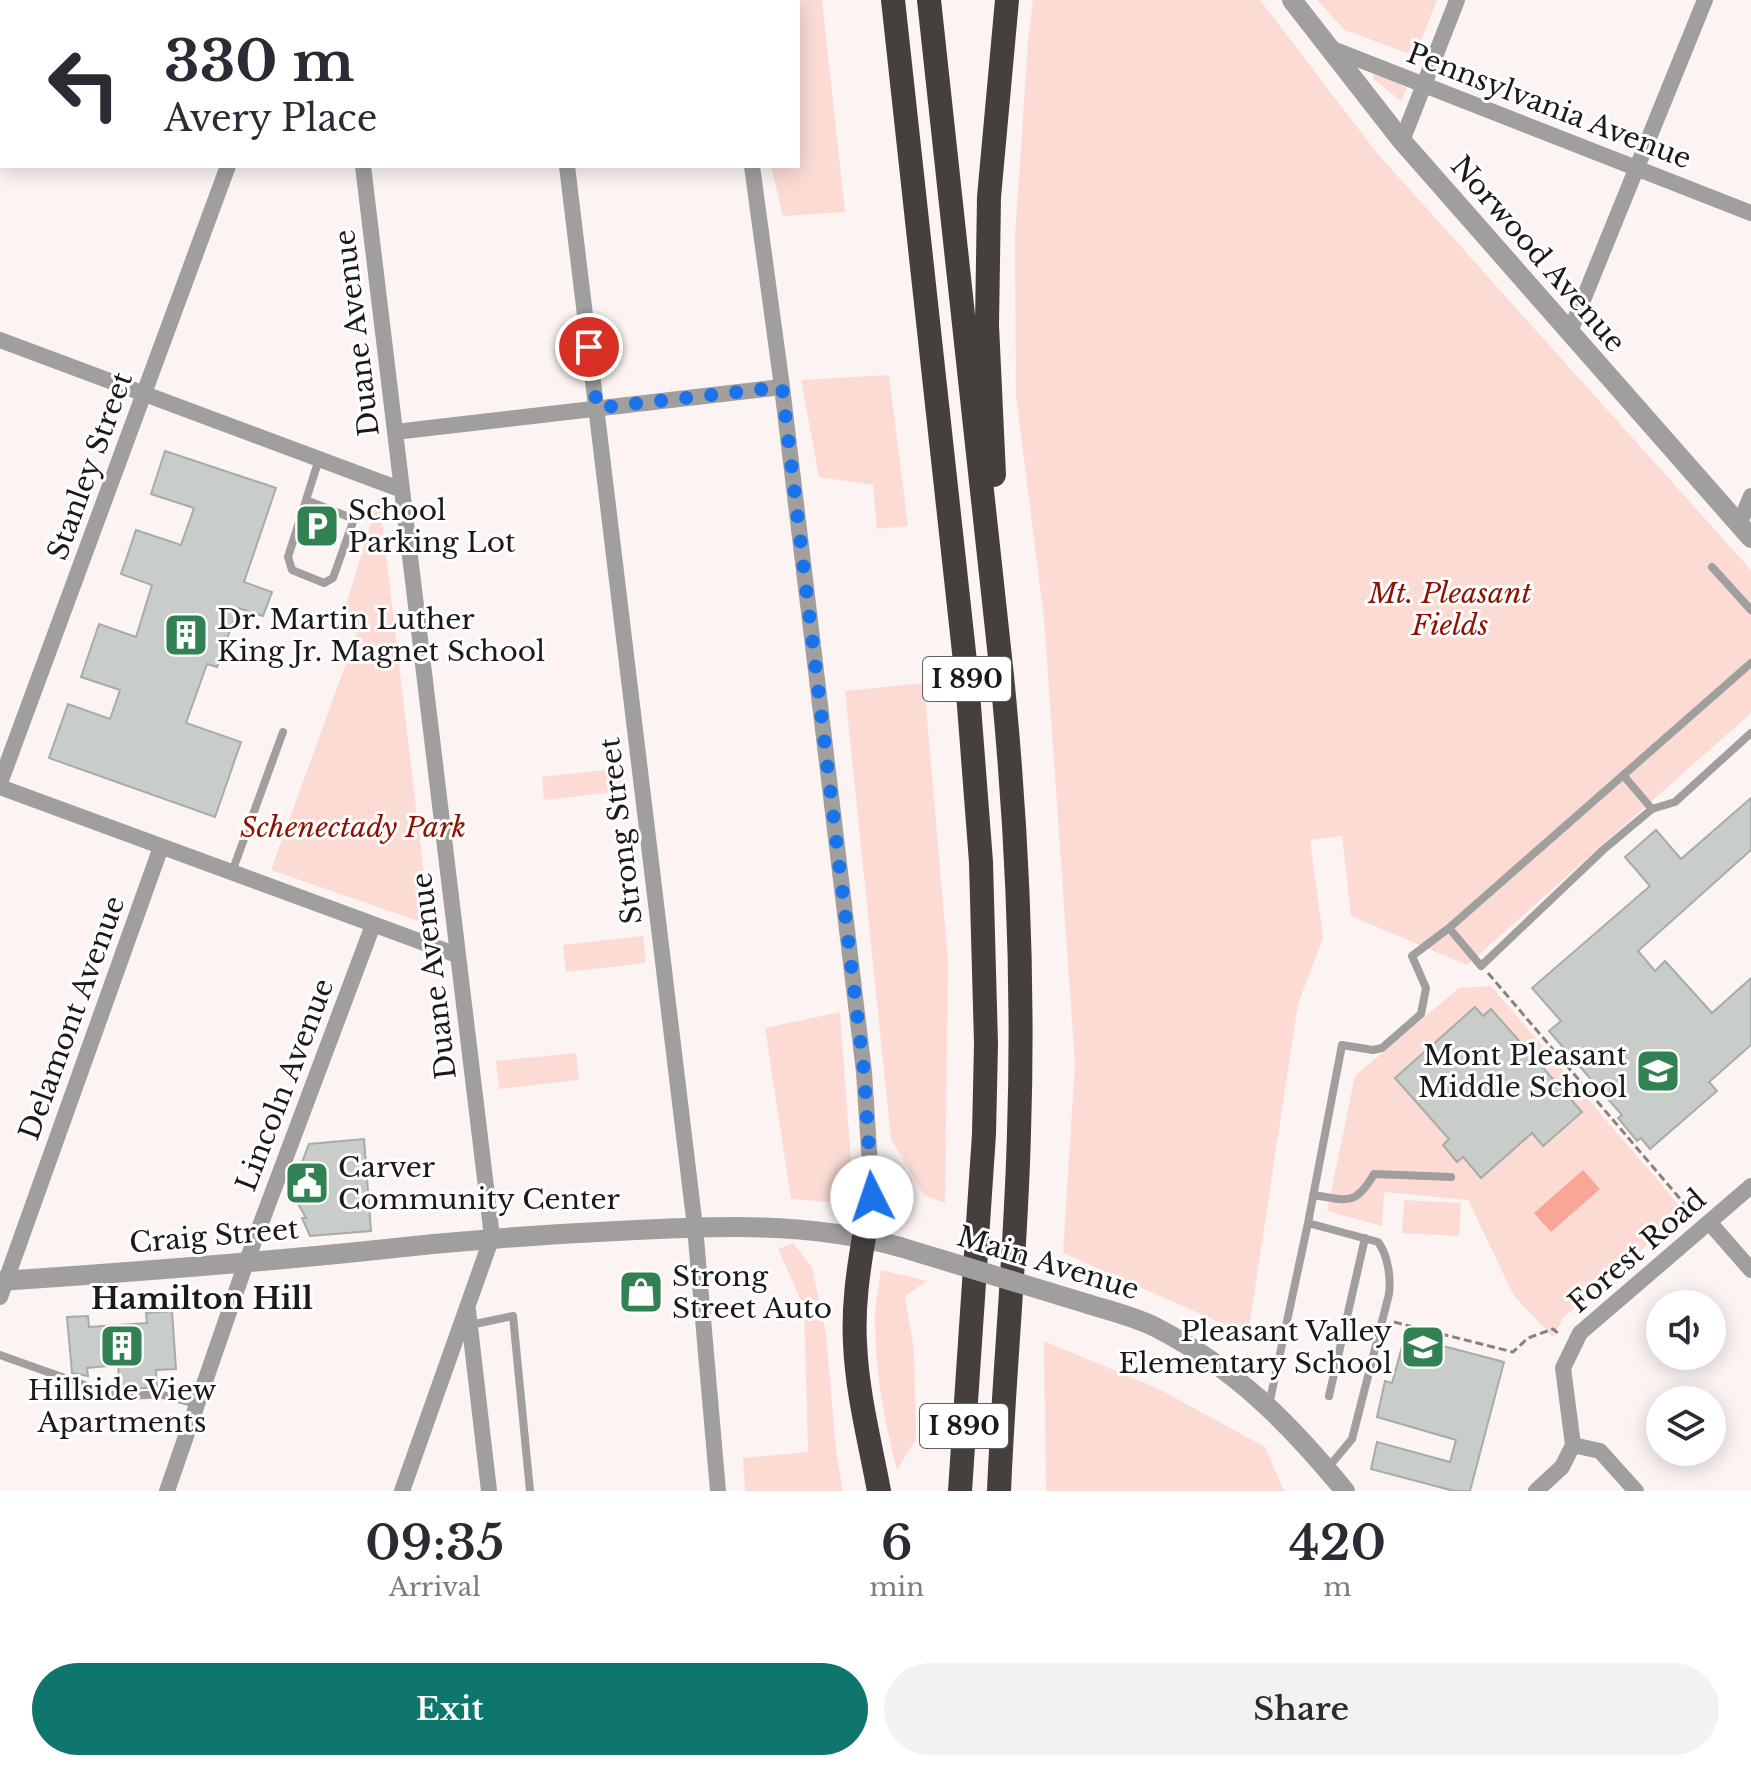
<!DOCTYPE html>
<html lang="en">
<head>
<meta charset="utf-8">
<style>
	:root { --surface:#fff; --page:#f2f2f3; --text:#2b2b33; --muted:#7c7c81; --accent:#0f766e }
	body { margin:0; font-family:"Libre Baskerville",serif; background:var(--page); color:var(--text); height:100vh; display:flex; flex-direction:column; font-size:30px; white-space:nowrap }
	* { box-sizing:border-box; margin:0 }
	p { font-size:26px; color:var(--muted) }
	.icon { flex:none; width:44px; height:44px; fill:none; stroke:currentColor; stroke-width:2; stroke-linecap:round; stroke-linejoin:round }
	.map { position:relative; height:1491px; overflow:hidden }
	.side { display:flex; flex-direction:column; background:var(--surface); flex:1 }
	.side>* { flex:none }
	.hud { position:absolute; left:0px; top:0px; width:800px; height:168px; box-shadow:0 4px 20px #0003; background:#fff; color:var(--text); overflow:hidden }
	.tools { position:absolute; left:1646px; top:1290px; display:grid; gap:16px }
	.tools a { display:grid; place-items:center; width:80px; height:80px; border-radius:50%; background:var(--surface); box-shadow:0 4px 20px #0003; font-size:40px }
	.pin { position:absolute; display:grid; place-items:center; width:68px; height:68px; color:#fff; margin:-34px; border:4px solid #fff; border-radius:50%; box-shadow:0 2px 8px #0007 }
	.me { position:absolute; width:88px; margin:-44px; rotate:356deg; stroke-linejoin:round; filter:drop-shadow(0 0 6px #0008) }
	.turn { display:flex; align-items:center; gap:28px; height:168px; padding:0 32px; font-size:36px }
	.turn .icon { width:104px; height:104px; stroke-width:2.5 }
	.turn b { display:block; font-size:56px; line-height:68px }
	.eta { display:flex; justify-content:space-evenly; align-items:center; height:136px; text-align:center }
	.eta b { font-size:48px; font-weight:600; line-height:56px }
	.button { display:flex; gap:16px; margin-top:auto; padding:16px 32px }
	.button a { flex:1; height:92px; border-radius:48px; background:var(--accent); color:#fff; font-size:32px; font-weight:600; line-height:92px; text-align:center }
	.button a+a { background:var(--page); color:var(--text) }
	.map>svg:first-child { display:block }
	.green { fill:#fcdbd5 }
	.water { fill:#f8a695 }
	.building { fill:#c8cdc9; stroke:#a7aca8; stroke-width:2 }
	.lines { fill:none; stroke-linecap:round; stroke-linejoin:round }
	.path { stroke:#878281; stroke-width:3; stroke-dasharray:8 4; stroke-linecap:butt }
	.service { stroke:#a19e9e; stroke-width:8 }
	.minor { stroke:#a19e9e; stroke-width:16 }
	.tertiary { stroke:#a19e9e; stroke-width:20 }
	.motorway { stroke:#453f3e; stroke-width:24 }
	.tertiary-bridge { stroke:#a19e9e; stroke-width:20 }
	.route { stroke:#1a73e8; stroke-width:14; stroke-dasharray:0 25.2 }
	.labels { text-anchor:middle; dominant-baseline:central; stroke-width:6; stroke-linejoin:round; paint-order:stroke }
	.shield { fill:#fff; stroke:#605e5e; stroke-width:2 }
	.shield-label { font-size:26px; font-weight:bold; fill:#1c1919 }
	.street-label { font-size:28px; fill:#1c1919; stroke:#fff }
	.poi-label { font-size:28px; fill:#1c1919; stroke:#fff; text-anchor:start }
	.park-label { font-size:28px; font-style:italic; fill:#8b1400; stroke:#fff }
	.neighbourhood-label { font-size:30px; font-weight:bold; fill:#1c1919; stroke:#fff }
</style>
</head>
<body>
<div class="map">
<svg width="1751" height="1491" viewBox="0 0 1751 1491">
	<rect width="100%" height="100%" fill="#fbf4f2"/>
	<!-- green -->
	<path class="green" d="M701,0H822L845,212L783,216L771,166H798V2Z
		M1033,0H1260L1377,153L1751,570V713L1467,965L1351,916L1342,836L1310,840L1323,938L1298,1004L1248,1335L1063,1253L1075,1064L1044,618L1016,395L1015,237L1028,42Z
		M1317,0H1437L1415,56L1345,30Z
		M1374,73L1407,88L1401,101L1373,79Z
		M889,375L908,526L877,529L873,485L819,477L801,380Z
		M379,496L430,925L271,870L358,630L341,622Z
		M924,683L948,961L945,1203L924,1195L891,1139L845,691Z
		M622,768L625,791L544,800L542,777Z
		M643,936L646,963L566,972L563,945Z
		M1491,986L1685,1212L1563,1318L1553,1337L1514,1296L1468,1200L1384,1192L1382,1226L1327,1211L1355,1076L1459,988Z
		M840,1012L852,1176L829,1202L791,1199L765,1028Z
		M576,1053L579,1080L499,1089L496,1061Z
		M1404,1200L1461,1203L1459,1236L1402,1233Z
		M793,1243L812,1267L826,1334L836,1450L843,1491H745L743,1458L808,1452L804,1307L778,1249Z
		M881,1270L927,1281L905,1296L914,1350L916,1439L897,1470C884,1421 875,1371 875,1320C875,1303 879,1286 881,1270Z
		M1044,1341L1157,1388L1265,1447L1284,1491H1046Z"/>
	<!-- water -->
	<path class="water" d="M1583,1170L1600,1189L1551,1232L1534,1213Z"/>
	<!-- building -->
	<path class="building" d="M165,451L276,488L244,582L272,592L263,616L238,608L217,667L207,664L186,723L241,742L215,817L49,758L68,704L110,719L120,690L81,677L99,624L136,637L152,585L121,574L136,530L181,545L194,508L151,494Z
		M1751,798V850L1638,951L1655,971L1665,961L1712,1013L1751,978V1045L1709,1082L1717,1091L1650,1149L1641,1138L1637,1141L1618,1118L1622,1115L1549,1031L1561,1021L1532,988L1650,886L1625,857L1656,830L1681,859Z
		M1475,1007L1483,1016L1491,1009L1582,1112L1543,1146L1532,1133L1481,1178L1463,1157L1457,1162L1443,1145L1449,1139L1395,1078Z
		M364,1139L371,1231L310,1236L302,1218H306L291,1191L309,1144Z
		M172,1311L176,1369L156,1370L157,1387L120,1390L118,1365L87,1368L88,1376L72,1373L67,1317L88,1316L89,1327L147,1323L146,1313Z
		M1405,1336L1504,1362L1470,1491H1454L1371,1469L1377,1442L1450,1462L1456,1440L1377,1417L1385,1381L1392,1383Z"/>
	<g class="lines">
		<!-- path -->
		<path class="path" d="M1488,973L1693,1214
			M1394,1322L1513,1352L1528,1338L1553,1329L1559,1334"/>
		<!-- service -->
		<path class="service" d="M306,500L354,519L333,578L324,583L292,570L288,557L319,459
			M1712,567L1751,610
			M1623,775L1652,809
			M232,872L283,732
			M1449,928L1751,663
			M1313,1195C1347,1200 1355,1207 1374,1174L1451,1177
			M1308,1223L1378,1242C1388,1255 1391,1278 1389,1294L1352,1439L1327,1469
			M470,1325L513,1316L530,1491
			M0,1355L118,1397L159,1394L196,1404
			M1329,1396L1365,1238
			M1269,1405L1308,1223L1342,1045L1373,1050L1382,1048L1421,1014L1426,988L1412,956L1449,928L1481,966L1603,850L1652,809L1675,802L1751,733"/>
		<!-- minor -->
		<path class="minor" d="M343,0V2
			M546,0V2
			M681,0L682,2
			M287,2L288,0
			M1330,48L1751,213
			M1402,141L1457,0
			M363,166L492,1237L402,1491
			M567,166L695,1227L718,1491
			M752,166L782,387L864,1072L872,1197L864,1237
			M1570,332L1705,0
			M0,340L402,490
			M395,432L782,387
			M1739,525L1751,496
			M0,783L228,166
			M0,787L457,955
			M1709,1222L1751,1270
			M0,1297L161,847
			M468,1310L489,1491
			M1573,1445L1600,1451L1636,1491
			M167,1491L246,1263L373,925
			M1536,1491L1562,1467L1573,1445L1563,1368L1580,1333L1751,1186"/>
		<!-- tertiary -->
		<path class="tertiary" d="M1292,0L1402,141L1751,538
			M0,1281C119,1273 238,1264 357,1252C444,1242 530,1235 617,1231C713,1226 807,1221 900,1247
			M1088,1304C1110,1311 1136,1317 1157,1328C1236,1369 1290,1424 1345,1491"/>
		<!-- motorway -->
		<path class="motorway" d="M893,0L967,680L981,862L986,1044L984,1134L960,1491
			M929,0L1002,676C1017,828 1024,980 1019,1132C1016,1252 1004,1371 999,1491
			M994,475L987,325L989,197L1007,0
			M864,1237C858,1272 853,1307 855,1343C857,1393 870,1442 879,1491"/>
		<!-- tertiary-bridge -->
		<path class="tertiary-bridge" d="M900,1247L1088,1304"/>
	</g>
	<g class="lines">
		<!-- route -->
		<path class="route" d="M589,347L597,408L782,387L864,1072L872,1197"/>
	</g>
	<!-- icons -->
	<defs>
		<g id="parking-square" transform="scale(2.3)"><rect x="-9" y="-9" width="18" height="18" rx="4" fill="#318152" stroke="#fff"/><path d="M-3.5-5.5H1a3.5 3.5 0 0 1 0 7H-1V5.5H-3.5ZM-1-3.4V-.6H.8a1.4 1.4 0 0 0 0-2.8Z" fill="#fff"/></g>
		<g id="building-square" transform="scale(2.3)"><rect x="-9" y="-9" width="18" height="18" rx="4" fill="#318152" stroke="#fff"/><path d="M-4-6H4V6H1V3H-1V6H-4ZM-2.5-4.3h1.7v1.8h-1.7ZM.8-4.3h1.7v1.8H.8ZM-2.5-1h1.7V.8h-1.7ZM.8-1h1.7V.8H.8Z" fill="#fff"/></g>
		<g id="school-square" transform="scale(2.3)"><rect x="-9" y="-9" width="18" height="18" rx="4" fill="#318152" stroke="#fff"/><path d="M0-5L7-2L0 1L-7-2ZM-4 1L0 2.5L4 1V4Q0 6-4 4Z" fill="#fff"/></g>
		<g id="civic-square" transform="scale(2.3)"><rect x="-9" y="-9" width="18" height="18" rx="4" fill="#318152" stroke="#fff"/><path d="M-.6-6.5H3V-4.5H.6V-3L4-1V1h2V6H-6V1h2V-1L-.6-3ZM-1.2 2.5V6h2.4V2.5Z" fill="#fff"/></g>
		<g id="shop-square" transform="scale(2.3)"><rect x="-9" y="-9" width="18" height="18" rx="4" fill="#318152" stroke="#fff"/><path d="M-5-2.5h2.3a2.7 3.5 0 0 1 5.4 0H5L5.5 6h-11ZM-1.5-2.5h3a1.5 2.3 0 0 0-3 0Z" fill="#fff"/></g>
	</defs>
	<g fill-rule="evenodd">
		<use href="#parking-square" x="317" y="526"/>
		<use href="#building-square" x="186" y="635"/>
		<use href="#school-square" x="1658" y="1071"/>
		<use href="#civic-square" x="307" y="1183"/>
		<use href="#shop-square" x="641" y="1292"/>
		<use href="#building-square" x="122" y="1346"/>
		<use href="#school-square" x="1423" y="1347"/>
	</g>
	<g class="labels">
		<!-- shield labels -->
		<g class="shield">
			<rect x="923" y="657" width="88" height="44" rx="6"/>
			<rect x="920" y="1404" width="88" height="44" rx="6"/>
		</g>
		<g class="shield-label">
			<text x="967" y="679">I 890</text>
			<text x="964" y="1426">I 890</text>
		</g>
		<!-- street labels -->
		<g class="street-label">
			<text transform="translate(1549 106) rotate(21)">Pennsylvania Avenue</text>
			<text transform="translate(1538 254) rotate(49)">Norwood Avenue</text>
			<text transform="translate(357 333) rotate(-97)">Duane Avenue</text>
			<text transform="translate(90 466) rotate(-70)">Stanley Street</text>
			<text transform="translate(621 831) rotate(-97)">Strong Street</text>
			<text transform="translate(434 976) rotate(-97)">Duane Avenue</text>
			<text transform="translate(72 1018) rotate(-70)">Delamont Avenue</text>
			<text transform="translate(285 1085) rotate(-69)">Lincoln Avenue</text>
			<text transform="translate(214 1236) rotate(-5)">Craig Street</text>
			<text transform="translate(1637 1251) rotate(-41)">Forest Road</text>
			<text transform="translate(1048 1263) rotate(17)">Main Avenue</text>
		</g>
		<!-- poi labels -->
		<g class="poi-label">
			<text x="348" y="510">School<tspan x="348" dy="32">Parking Lot</tspan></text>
			<text x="217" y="619">Dr. Martin Luther<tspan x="217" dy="32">King Jr. Magnet School</tspan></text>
			<text x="1627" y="1055" text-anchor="end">Mont Pleasant<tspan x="1627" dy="32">Middle School</tspan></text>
			<text x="338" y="1167">Carver<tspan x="338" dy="32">Community Center</tspan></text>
			<text x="672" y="1276">Strong<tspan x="672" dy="32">Street Auto</tspan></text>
			<text x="1392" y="1331" text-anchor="end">Pleasant Valley<tspan x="1392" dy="32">Elementary School</tspan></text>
			<text x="122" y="1390" text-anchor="middle">Hillside View<tspan x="122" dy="32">Apartments</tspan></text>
		</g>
		<!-- park labels -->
		<g class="park-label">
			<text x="1450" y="593">Mt. Pleasant<tspan x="1450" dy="32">Fields</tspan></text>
			<text x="353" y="827">Schenectady Park</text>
		</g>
		<!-- neighbourhood labels -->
		<g class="neighbourhood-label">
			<text x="202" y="1298">Hamilton Hill</text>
		</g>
	</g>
</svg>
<div class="tools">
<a><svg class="icon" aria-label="sound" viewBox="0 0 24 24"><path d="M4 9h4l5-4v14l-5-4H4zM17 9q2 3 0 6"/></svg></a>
<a><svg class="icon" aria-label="layers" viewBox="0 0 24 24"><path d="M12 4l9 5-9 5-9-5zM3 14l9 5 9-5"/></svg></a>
</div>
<div class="pin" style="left:589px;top:347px;background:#d93025"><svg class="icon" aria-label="arrive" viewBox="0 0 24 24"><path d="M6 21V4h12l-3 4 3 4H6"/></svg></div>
<svg class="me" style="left:872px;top:1197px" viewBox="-20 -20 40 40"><circle r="19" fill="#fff"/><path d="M0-13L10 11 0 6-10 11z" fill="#1a73e8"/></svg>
<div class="hud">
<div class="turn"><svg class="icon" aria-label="left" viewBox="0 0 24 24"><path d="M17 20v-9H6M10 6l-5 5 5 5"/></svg><div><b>330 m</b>Avery Place</div></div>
</div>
</div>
<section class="side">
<div class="eta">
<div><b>09:35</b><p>Arrival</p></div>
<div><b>6</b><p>min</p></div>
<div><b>420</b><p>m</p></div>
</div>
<div class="button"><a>Exit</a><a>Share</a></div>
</section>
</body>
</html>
